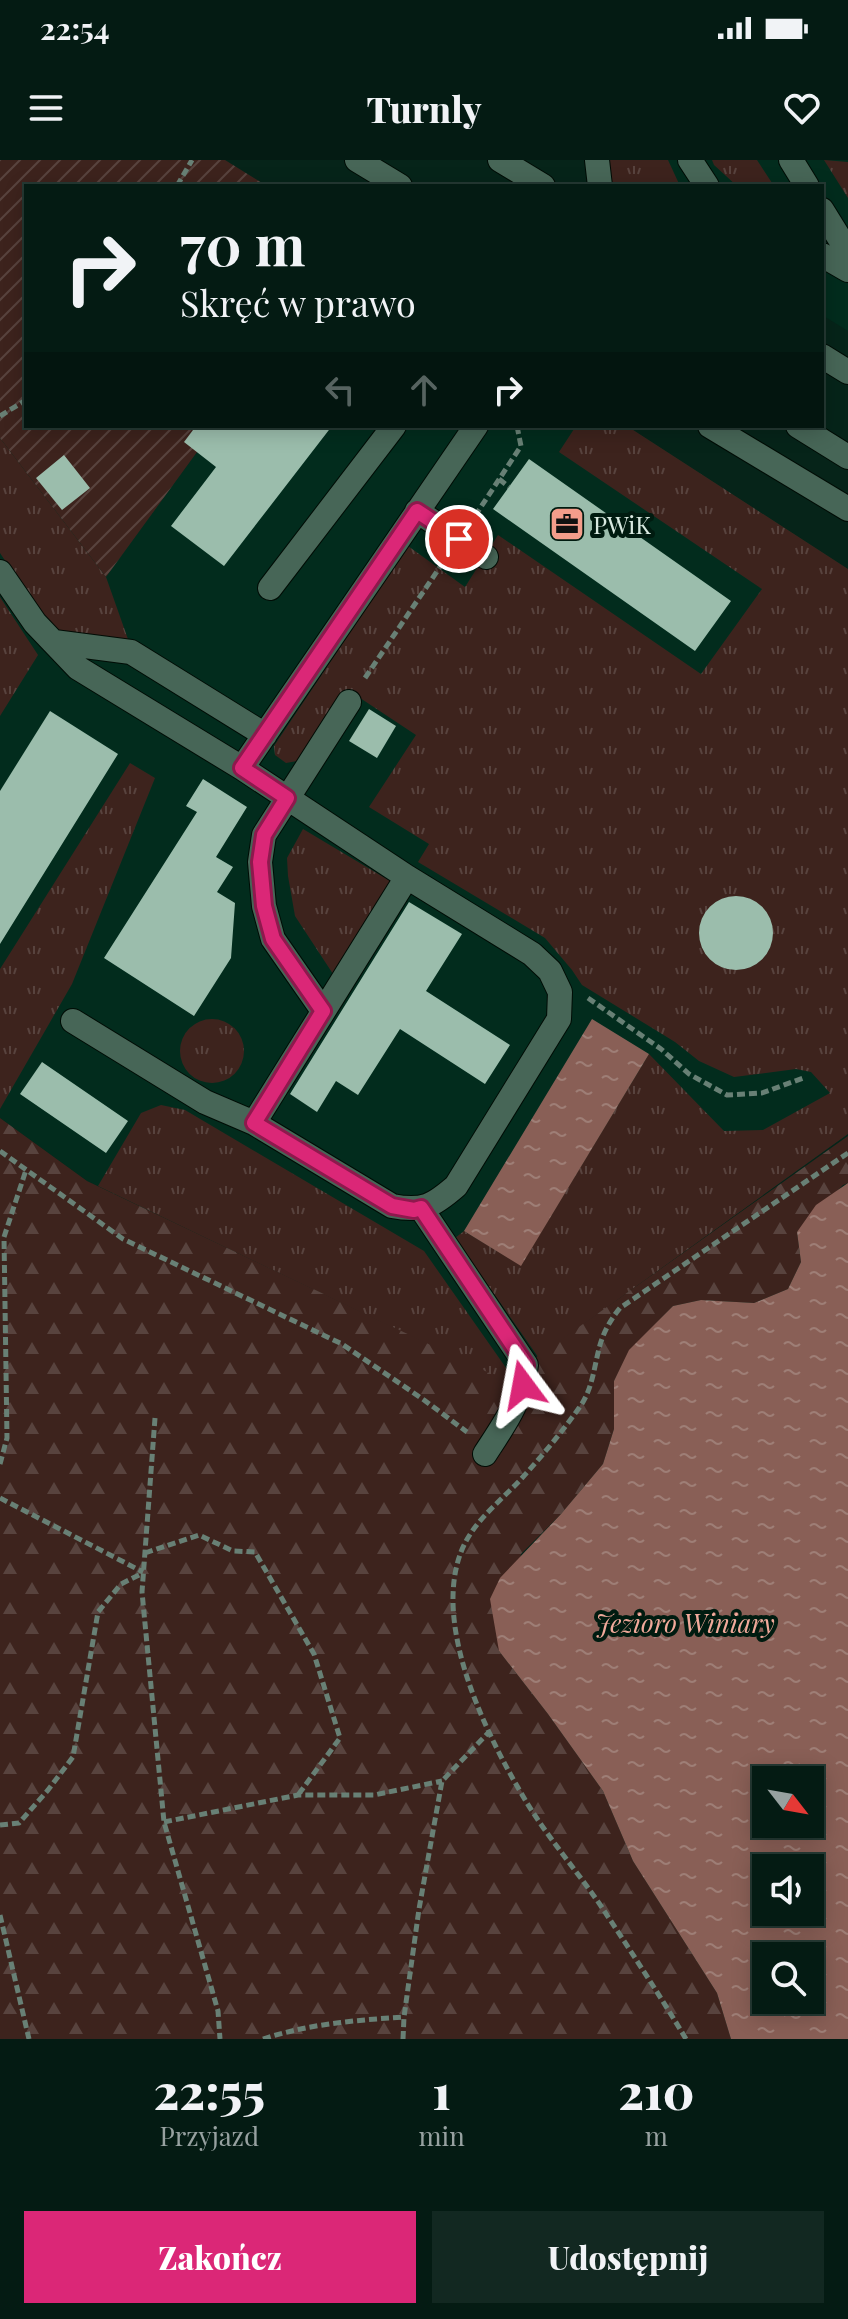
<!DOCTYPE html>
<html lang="pl">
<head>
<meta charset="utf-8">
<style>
	:root { --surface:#041b13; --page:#122821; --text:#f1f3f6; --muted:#97a1a0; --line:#253933; --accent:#db2777 }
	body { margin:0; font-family:"Playfair Display",serif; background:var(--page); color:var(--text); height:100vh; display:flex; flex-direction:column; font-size:30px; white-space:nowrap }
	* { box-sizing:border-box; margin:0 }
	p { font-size:26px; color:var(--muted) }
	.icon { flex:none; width:44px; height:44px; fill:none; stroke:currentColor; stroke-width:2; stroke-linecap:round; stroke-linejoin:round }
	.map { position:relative; height:1879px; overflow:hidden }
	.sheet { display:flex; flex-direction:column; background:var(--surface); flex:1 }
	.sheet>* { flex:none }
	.top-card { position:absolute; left:24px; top:24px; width:800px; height:244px; border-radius:0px; box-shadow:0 4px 20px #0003,0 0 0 2px var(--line); background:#041b13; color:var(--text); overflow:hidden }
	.needle { width:52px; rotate:121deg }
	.buttons { position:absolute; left:752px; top:1606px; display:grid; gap:16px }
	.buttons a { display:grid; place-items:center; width:72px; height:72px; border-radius:0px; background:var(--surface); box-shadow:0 4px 20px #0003,0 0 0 2px var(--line); font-size:40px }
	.pin { position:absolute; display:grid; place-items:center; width:68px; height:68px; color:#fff; margin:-34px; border:4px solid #fff; border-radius:50%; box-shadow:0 2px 8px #0007 }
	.me { position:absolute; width:88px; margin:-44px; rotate:347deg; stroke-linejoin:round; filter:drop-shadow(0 0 6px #0008) }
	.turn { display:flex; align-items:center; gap:28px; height:168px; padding:0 24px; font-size:36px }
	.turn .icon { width:104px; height:104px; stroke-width:2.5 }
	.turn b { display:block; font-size:56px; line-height:68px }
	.lanes { display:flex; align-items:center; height:76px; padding:0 24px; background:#0003; justify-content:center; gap:40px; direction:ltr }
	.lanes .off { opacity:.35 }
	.eta { display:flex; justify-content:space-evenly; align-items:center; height:136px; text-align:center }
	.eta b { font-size:48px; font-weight:800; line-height:56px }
	.cta { display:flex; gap:16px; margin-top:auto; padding:16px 24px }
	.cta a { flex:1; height:92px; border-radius:0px; background:var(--accent); color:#fff; font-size:32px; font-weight:800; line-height:92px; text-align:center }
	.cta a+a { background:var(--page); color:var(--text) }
	.status { display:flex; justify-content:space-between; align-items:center; height:56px; padding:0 40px; background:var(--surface); direction:ltr }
	.status svg { height:22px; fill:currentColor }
	header { display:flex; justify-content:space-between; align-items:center; height:104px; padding:0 24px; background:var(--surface); font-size:36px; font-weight:800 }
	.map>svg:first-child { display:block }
	.built { fill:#022c1d }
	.grass { fill:url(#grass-tufts) }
	.forest { fill:url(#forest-firs) }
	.garden { fill:url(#garden-furrows) }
	.water { fill:url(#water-ripples); fill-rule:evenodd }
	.building { fill:#9bbdac }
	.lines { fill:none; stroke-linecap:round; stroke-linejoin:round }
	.minor-casing { stroke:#000c05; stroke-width:26 }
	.path { stroke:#688075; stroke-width:5; stroke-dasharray:8 4; stroke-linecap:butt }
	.minor { stroke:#476657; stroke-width:24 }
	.route-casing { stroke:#8e194d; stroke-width:20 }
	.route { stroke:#db2777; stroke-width:14 }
	.labels { text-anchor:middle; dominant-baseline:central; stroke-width:8; stroke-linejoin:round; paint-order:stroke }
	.poi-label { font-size:24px; fill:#d8e9e0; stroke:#001b10; text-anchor:start }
	.water-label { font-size:26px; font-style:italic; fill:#f1aa9b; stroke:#001b10 }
</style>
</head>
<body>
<div class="status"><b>22:54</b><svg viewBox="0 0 49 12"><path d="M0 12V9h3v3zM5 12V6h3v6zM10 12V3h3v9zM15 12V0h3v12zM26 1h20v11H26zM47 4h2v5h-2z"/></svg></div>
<header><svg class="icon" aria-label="menu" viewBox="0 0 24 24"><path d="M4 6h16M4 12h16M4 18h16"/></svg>Turnly<svg class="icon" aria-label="heart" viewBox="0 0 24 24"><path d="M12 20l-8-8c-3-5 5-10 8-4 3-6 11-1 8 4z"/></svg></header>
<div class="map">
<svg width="848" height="1879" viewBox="0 0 848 1879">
	<defs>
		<pattern id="grass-tufts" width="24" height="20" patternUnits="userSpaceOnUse" patternTransform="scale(2)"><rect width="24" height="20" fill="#3d231d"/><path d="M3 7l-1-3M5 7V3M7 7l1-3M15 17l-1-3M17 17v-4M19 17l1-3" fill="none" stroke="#58433e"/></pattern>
		<pattern id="forest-firs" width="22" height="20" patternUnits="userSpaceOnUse" patternTransform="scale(2)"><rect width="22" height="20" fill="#3d231d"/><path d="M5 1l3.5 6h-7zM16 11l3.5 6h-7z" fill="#58433e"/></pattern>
		<pattern id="garden-furrows" width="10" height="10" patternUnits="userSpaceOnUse" patternTransform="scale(2)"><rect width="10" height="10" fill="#3d231d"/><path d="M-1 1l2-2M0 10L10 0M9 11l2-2" fill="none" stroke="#58433e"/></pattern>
		<pattern id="water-ripples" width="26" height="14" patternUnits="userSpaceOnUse" patternTransform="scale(2)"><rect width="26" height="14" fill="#895f56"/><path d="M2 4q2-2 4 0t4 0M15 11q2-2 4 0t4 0" fill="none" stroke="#9e7e76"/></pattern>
	</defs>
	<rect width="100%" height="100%" fill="#062419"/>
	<!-- built -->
	<path class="built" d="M612,0H848V171L822,155V26H615Z
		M216,266H627L848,409V974L504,1221L87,1021L0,958V278L106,416Z"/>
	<!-- grass -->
	<path class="grass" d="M609,0H668L680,26H612Z
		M712,0H757L774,26H737L714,5Z
		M824,0L848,2V38Z
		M576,266H627L848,409V974L538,1197L455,1078L464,1071L521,1105L649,894L724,971L763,970L830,933L811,912L796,909L734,917L699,901L675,882L582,825L572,810L545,778L418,702L429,684L369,647L416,575L348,530L297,601L286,603L275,595L274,586L408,386L465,427L498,375L701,514L762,429L559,292Z
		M0,278L106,417L129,482L61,475L42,456L0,393Z
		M0,437L38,495L0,556Z
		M130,603L155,618L72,824L0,949V809Z
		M303,669L395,724L335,817L295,756L288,716L287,698Z
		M180 891a32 32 0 1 1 64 0a32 32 0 1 1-64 0Z
		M161,945L185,950L424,1091L511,1215L504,1221L98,1026L141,953Z"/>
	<!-- forest -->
	<path class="forest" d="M0,958L87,1021L504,1220L848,976V1023L843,1025L797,1072L801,1102L788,1129L754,1143L701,1140L673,1146L630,1190L614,1221V1269L603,1304L561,1354L521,1394L499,1491L548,1554L603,1631L633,1701L717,1833L731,1879H0Z"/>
	<!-- garden -->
	<path class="garden" d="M0,0H225L267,26H26V266H216L106,417L0,278Z"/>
	<!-- water -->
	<path class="water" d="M592,859L649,894L521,1106L464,1071Z
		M848,1023V1879H731L717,1833L633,1701L603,1631L548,1554L499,1491L490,1439L500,1418L561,1354L603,1304L614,1269V1221L629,1190L673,1146L701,1140L754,1143L788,1129L801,1102L797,1072L816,1045ZM766,1620H810V1664H766ZM766,1708H810V1752H766ZM766,1796H810V1840H766Z"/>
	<!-- building -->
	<path class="building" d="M196,266H332L224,406L171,366L216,307L184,282Z
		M64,295L90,328L62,350L36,318Z
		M529,299L731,441L695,491L493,349Z
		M369,549L396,566L377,598L349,581Z
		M50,551L118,594L0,784V631Z
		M203,619L247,647L216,697L233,707L217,732L235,743L231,798L194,856L104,798L197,652L186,646Z
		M699 773a37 37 0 1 1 74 0a37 37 0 1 1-74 0Z
		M409,742L462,774L426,831L510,885L485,924L400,869L358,935L336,921L317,952L290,934Z
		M42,902L128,961L106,993L20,934Z"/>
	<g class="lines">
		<!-- minor casing -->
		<g class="minor-casing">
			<path id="minor" d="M357,0L400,26
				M500,0L543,26
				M597,0L600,26
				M690,0L707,26
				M791,0L807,26
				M822,50L848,92
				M822,95L848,110
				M822,196L848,212
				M710,266L848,349
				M798,266L848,297
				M417,351L486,397
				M0,412L35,463L78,508L242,608L407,717L532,794L550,811L560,832L559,859L456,1026C433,1046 423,1052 392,1046L254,963L205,942L73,861
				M270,428L394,266
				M54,482L131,492L265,575
				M242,608L476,266
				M323,851L273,779L264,746L260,702L264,675L349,542
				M254,963L407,717
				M421,1048L526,1205C521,1242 505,1263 485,1294"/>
		</g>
		<!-- path -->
		<path class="path" d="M177,26L192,0
			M0,256L26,240
			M499,319L509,327
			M475,356L521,286L517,266
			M365,518L442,404
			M588,838L661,889L689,914L727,935L762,933L806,917
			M0,991L123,1079L342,1184L424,1240L467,1272
			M155,1258L142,1432L164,1662L218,1851L220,1879
			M0,1304L7,1278L4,1077L26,1010
			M0,1338L143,1412
			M145,1393L199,1375L233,1391L255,1392L314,1494L340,1578L298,1635
			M164,1662L298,1635H374L442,1621
			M0,1665L19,1663L48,1630L73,1597L98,1452L121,1424L143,1413
			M0,1755L29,1879
			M263,1879C308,1864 357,1860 404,1857
			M403,1879L404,1857L419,1749L442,1621L489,1572
			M686,1879C659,1834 630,1790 601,1746C577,1711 549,1679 527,1643C488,1578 432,1468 461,1392C473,1361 500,1342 522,1318C542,1296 562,1272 579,1248C593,1229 594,1206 600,1185C604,1171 611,1159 620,1148L848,993"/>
		<!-- minor -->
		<use href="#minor" class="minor"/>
	</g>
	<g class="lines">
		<!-- route casing -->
		<g class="route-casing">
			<path id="route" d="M459,379L417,351L242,608L287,638L264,675L260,702L264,746L273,779L323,851L254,963L392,1046L414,1050L421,1048L526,1205L523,1225"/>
		</g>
		<!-- route -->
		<use href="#route" class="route"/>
	</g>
	<!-- icons -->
	<defs>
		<g id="office-square" transform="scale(1.8)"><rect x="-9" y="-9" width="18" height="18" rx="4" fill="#f49d8b" stroke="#001b10"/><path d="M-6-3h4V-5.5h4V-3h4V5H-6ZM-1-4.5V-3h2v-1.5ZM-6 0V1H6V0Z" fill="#111"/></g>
	</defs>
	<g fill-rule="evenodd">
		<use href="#office-square" x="567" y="364"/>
	</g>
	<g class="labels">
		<!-- poi labels -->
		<g class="poi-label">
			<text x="593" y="364">PWiK</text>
		</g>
		<!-- water labels -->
		<g class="water-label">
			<text x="685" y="1462">Jezioro Winiary</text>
		</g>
	</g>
</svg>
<div class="buttons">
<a><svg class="needle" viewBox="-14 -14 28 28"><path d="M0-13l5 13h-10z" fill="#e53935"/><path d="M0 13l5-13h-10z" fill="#97a1a0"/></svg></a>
<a><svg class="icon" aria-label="sound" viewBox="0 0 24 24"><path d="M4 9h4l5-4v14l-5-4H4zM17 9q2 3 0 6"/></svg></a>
<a><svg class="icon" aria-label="search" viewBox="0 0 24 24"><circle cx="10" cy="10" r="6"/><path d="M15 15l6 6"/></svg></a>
</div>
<div class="pin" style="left:459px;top:379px;background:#d93025"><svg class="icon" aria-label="arrive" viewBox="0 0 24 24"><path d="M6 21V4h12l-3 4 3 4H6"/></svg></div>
<svg class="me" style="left:523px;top:1225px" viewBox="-20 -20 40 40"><path d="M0-17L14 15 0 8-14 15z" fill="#db2777" stroke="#fff" stroke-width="4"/></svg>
<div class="top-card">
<div class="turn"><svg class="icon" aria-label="right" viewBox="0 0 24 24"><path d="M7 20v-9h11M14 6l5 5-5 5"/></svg><div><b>70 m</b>Skręć w prawo</div></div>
<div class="lanes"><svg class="icon off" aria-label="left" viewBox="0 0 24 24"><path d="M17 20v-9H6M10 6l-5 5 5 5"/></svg><svg class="icon off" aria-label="ahead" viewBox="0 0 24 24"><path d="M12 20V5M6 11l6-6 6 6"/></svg><svg class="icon" aria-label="right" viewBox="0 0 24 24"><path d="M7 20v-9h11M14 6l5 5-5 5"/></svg></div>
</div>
</div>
<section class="sheet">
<div class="eta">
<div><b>22:55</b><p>Przyjazd</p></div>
<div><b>1</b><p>min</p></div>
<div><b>210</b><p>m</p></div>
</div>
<div class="cta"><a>Zakończ</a><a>Udostępnij</a></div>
</section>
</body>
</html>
